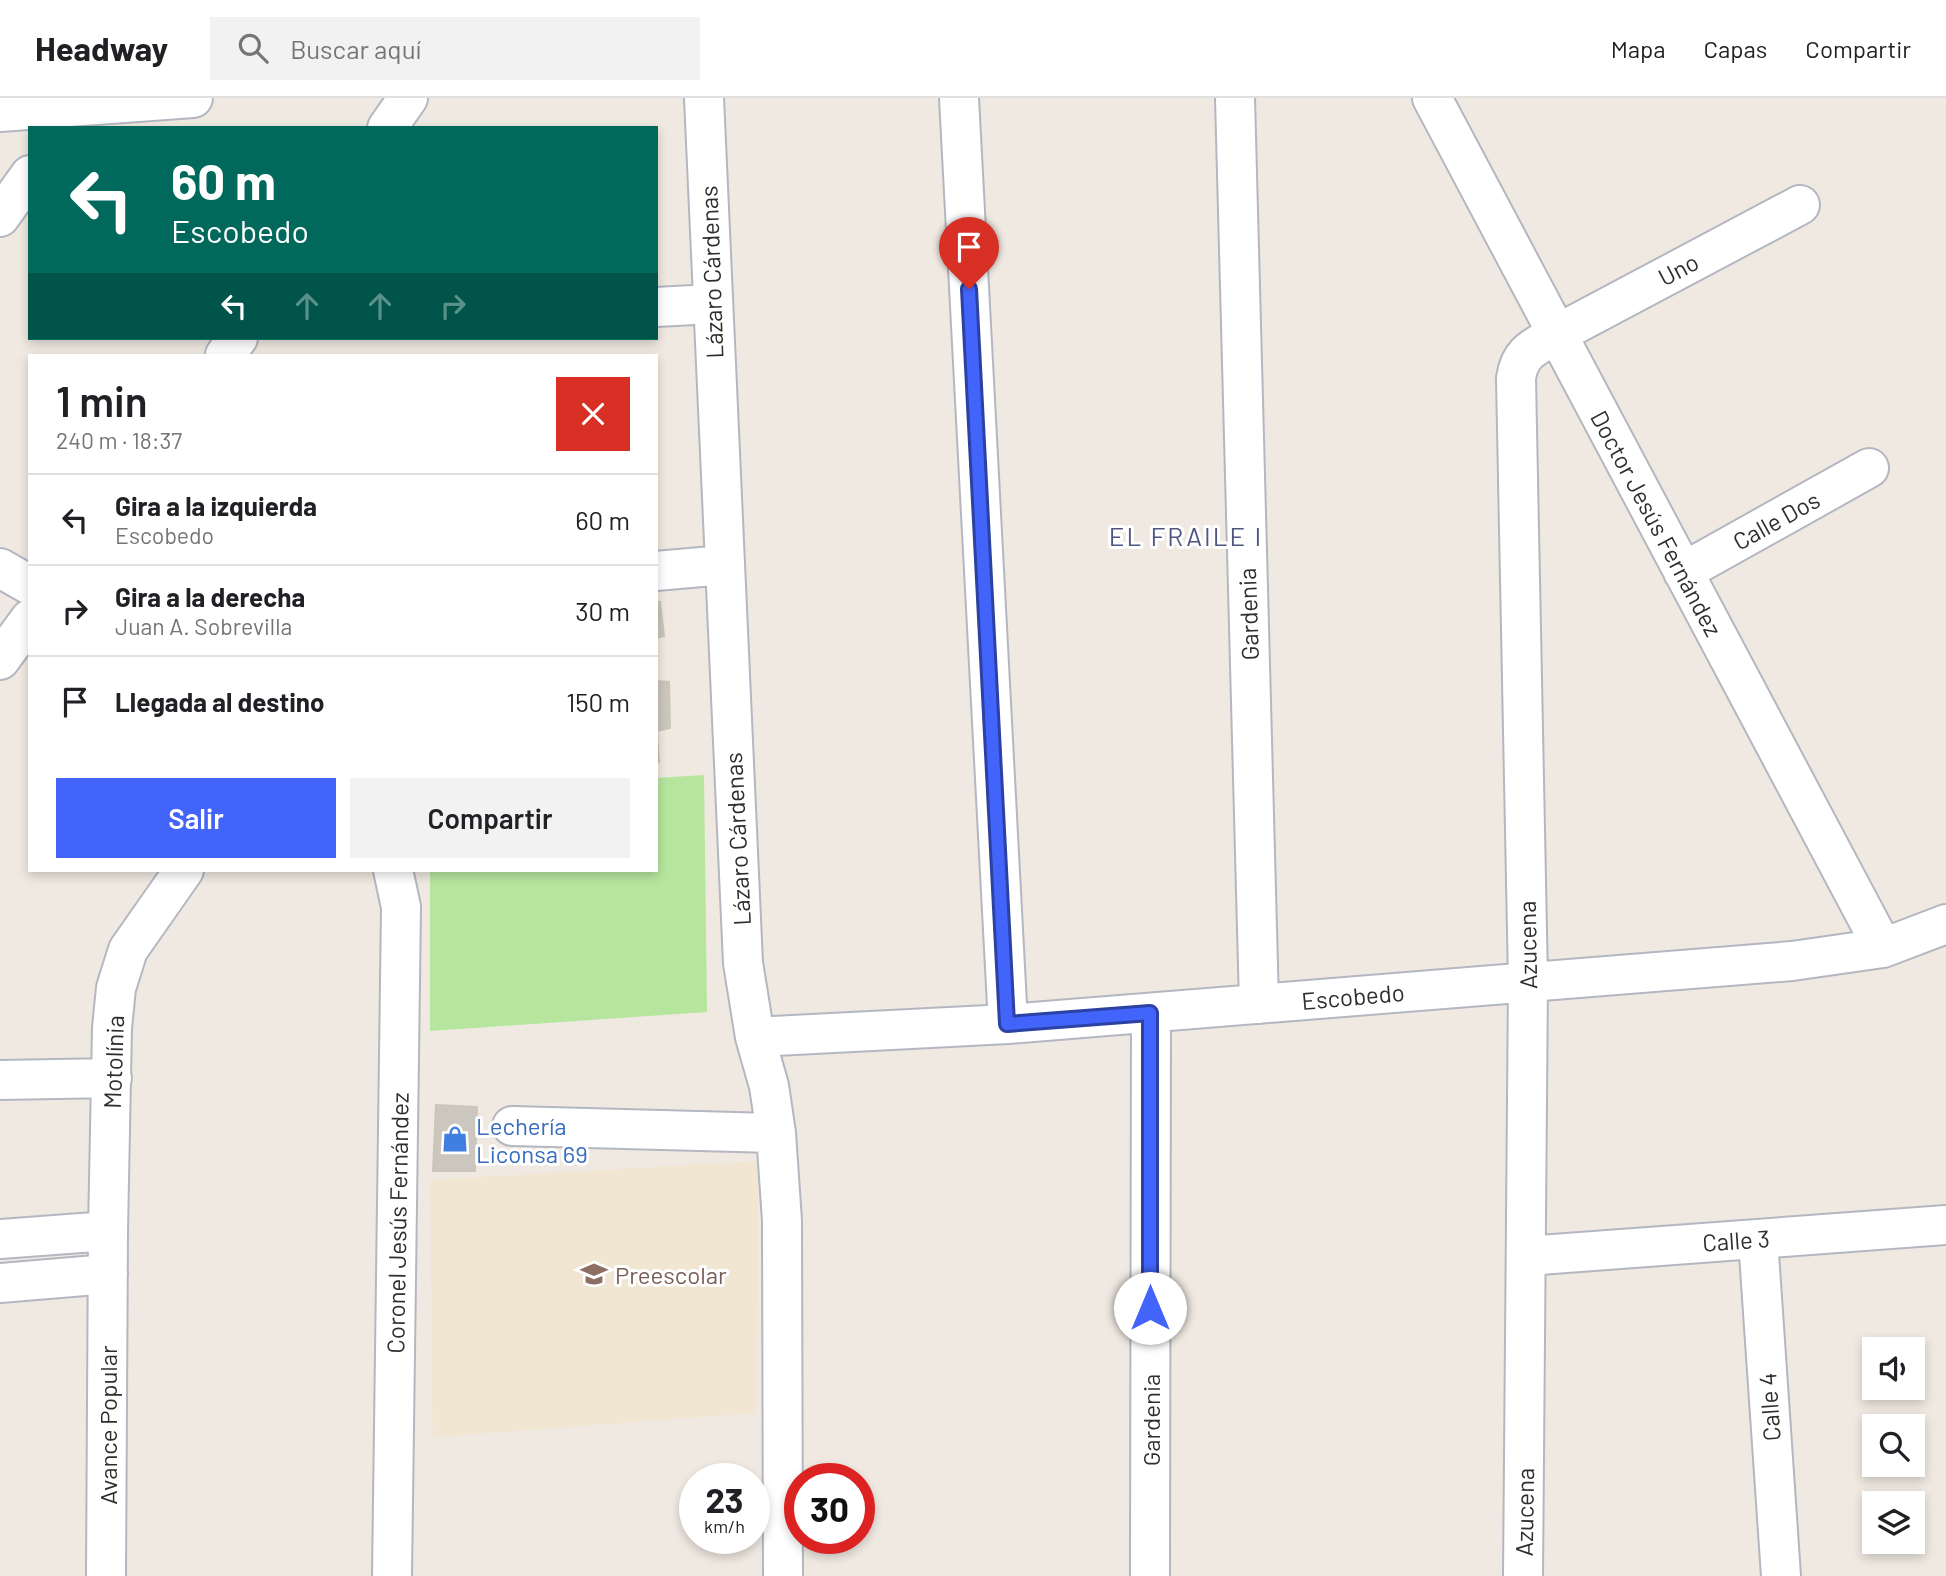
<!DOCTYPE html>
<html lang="es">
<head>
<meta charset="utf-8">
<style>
	:root { --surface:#fff; --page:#f2f2f2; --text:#202124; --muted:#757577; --line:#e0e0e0; --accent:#4264fb }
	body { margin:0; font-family:Barlow,sans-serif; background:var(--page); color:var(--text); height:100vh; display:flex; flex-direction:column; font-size:26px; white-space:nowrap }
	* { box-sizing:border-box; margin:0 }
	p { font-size:23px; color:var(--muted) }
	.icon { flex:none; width:38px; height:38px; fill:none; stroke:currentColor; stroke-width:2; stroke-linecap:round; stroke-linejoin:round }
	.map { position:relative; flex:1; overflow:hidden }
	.panel { position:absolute; left:28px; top:256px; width:630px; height:518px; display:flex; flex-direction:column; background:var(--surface); border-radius:0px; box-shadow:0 4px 10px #0003 }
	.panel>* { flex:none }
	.hud { position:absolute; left:28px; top:28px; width:630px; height:214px; border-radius:0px; box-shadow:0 4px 10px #0003; background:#00695c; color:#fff; overflow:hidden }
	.controls { position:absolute; left:1862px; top:1239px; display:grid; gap:14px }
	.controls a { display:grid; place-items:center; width:63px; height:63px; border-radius:0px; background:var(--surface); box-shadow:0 4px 10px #0003; font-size:35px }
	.speed { position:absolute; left:679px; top:1365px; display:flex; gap:14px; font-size:35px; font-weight:700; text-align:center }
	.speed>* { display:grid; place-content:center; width:91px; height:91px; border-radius:50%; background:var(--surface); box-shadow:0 4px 10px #0003; line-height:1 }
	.speed small { font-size:18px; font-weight:400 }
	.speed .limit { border:10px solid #d22; background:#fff; color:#111 }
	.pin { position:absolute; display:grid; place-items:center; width:60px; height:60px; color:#fff; margin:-72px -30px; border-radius:50% 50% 50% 0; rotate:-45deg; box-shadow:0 0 7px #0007 }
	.pin .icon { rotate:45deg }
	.me { position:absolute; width:77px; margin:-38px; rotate:0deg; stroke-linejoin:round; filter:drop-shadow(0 0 5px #0008) }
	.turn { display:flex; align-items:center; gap:24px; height:147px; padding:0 28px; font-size:32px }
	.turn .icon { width:91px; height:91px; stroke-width:2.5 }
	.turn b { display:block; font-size:49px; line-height:60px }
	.lanes { display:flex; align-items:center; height:66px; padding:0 28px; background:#0003; justify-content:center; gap:35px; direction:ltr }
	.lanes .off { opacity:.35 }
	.round { display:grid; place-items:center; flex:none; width:74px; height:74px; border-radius:0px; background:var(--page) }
	.head { display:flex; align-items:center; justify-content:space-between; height:119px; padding:0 28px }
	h1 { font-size:42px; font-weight:600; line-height:52px }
	.action { display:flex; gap:14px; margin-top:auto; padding:14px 28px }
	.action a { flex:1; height:80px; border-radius:0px; background:var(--accent); color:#fff; font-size:28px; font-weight:600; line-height:80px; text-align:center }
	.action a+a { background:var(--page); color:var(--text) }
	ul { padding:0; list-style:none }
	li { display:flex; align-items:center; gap:21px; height:91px; padding:0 28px; border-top:2px solid var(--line) }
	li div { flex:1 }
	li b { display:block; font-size:26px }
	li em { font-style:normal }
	header { display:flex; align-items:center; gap:42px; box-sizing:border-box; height:98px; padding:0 35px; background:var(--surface); border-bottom:2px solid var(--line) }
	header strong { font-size:33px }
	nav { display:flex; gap:38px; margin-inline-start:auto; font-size:24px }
	.search { width:490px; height:63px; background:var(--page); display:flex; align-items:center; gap:18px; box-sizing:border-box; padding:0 24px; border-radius:0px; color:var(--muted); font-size:26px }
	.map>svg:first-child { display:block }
	.education { fill:#f0e6d1 }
	.green { fill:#b6e59e }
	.building { fill:#cbc7bf; stroke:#cbc5ba; stroke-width:2 }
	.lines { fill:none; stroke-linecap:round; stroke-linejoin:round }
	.minor-casing { stroke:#b4b7c1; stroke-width:42 }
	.minor { stroke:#fff; stroke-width:38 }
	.route-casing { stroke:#2b41a3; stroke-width:18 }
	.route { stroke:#4264fb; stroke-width:12 }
	.labels { text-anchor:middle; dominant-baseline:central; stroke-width:6; stroke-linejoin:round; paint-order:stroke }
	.street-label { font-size:24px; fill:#2e2e2e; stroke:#fff }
	.shop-label { font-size:24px; fill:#366cbe; stroke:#fff; text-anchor:start }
	.education-label { font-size:24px; fill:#785e54; stroke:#fff; text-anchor:start }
	.neighbourhood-label { font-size:26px; letter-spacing:2px; fill:#4d5680; stroke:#fff }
</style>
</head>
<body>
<header>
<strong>Headway</strong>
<div class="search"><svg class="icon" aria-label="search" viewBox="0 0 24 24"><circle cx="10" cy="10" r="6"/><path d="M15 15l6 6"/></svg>Buscar aquí</div>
<nav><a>Mapa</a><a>Capas</a><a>Compartir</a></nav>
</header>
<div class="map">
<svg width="1946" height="1478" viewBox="0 0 1946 1478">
	<rect width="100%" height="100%" fill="#efe9e1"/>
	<!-- education -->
	<path class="education" d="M759,1063L755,1315L433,1339L430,1082Z"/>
	<!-- green -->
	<path class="green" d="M704,677L707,914L430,933V772H656V680Z"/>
	<!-- building -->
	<path class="building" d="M656,504H660L664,538L656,540Z
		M656,583L669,584L670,630L657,633L659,664L656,665Z
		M436,1007L477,1009L475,1073H433Z"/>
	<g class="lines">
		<!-- minor casing -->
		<g class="minor-casing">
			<path id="minor" d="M704,0L743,865L755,939L769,988L776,1035L782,1123L783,1478
				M959,0L1008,926
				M1235,0L1259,906
				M1432,0L1883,850
				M0,14L193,0
				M387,30L408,0
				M0,119L30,77
				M656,209L713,206
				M225,257L238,240
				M0,470L30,487
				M656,473L724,467
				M1683,474L1869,370
				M0,562L30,521
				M755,939L1008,926L1792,863L1883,850L1946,826
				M0,982L112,980
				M512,1028L776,1035
				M0,1141L108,1133
				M1758,1141L1781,1478
				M1526,1158L1946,1127
				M0,1185L108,1176
				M106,1478L108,1133L112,930L116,890L128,852L184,772
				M392,1478L401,809L393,772
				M1150,1478L1151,915
				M1523,1478L1528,883L1516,280C1520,253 1535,249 1557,236L1800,107"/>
		</g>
		<!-- minor -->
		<use href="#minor" class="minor"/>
	</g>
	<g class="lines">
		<!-- route casing -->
		<g class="route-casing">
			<path id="route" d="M969,191L1007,926L1150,915V1210"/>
		</g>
		<!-- route -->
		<use href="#route" class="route"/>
	</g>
	<!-- icons -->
	<defs>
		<g id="shop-bare" transform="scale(2.1)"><path d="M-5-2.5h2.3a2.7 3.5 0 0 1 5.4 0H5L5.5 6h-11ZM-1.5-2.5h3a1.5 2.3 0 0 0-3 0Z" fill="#3f7fe0" stroke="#fff" stroke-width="2.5" paint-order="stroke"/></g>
		<g id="school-bare" transform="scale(2.1)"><path d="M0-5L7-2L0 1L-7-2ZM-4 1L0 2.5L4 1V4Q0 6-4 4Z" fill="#8d6e63" stroke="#fff" stroke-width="2.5" paint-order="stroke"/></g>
	</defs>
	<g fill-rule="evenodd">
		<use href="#shop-bare" x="455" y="1041"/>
		<use href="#school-bare" x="594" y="1176"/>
	</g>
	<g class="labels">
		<!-- street labels -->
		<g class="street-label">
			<text transform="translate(1678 171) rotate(-28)">Uno</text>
			<text transform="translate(711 174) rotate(-92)">Lázaro Cárdenas</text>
			<text transform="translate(1776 422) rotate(-29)">Calle Dos</text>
			<text transform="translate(1657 425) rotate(62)">Doctor Jesús Fernández</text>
			<text transform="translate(1248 516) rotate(-92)">Gardenia</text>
			<text transform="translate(737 741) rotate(-93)">Lázaro Cárdenas</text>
			<text transform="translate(1527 847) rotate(-91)">Azucena</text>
			<text transform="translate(1353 898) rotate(-5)">Escobedo</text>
			<text transform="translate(113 964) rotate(-88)">Motolínia</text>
			<text transform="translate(397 1125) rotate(-89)">Coronel Jesús Fernández</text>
			<text transform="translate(1736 1142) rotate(-4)">Calle 3</text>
			<text transform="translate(1769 1309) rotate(-94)">Calle 4</text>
			<text transform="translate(1150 1322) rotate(-90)">Gardenia</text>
			<text transform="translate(107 1327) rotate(-90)">Avance Popular</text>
			<text transform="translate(1524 1414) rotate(-89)">Azucena</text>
		</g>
		<!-- shop labels -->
		<g class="shop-label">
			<text x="476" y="1027">Lechería<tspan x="476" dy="28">Liconsa 69</tspan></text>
		</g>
		<!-- education labels -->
		<g class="education-label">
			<text x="615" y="1176">Preescolar</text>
		</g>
		<!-- neighbourhood labels -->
		<g class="neighbourhood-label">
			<text x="1186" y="437">EL FRAILE I</text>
		</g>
	</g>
</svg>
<div class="controls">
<a><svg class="icon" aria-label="sound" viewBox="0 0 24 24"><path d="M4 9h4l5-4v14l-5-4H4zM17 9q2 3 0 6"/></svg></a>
<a><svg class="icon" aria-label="search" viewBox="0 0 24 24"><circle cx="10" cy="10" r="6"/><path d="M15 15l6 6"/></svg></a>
<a><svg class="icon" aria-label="layers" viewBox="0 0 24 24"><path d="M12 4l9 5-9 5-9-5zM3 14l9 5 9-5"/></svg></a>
</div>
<div class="speed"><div>23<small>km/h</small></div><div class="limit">30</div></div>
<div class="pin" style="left:969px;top:191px;background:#d93025"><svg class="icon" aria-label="arrive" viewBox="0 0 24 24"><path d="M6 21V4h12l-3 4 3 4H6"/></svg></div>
<svg class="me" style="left:1150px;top:1210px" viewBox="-20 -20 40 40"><circle r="19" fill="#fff"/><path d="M0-13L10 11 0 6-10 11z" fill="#4264fb"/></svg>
<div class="hud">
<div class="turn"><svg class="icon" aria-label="left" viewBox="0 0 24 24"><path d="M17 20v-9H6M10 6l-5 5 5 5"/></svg><div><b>60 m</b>Escobedo</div></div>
<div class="lanes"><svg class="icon" aria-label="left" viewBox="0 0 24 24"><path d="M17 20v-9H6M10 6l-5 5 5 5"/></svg><svg class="icon off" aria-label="ahead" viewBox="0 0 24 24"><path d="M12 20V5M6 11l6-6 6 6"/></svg><svg class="icon off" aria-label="ahead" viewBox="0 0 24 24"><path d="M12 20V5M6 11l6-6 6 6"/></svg><svg class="icon off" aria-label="right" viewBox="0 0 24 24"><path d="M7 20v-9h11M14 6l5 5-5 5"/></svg></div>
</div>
<section class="panel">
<div class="head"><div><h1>1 min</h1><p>240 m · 18:37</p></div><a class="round" style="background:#d93025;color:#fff"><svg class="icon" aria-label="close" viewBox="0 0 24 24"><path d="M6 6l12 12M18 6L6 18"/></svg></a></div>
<ul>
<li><svg class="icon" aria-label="left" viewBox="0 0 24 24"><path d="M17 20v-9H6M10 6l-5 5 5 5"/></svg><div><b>Gira a la izquierda</b><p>Escobedo</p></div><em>60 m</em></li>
<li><svg class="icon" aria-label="right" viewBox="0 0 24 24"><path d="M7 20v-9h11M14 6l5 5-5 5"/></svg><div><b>Gira a la derecha</b><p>Juan A. Sobrevilla</p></div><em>30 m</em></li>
<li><svg class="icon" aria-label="arrive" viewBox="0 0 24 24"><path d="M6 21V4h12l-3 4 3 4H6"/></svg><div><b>Llegada al destino</b></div><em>150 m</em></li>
</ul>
<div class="action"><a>Salir</a><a>Compartir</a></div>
</section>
</div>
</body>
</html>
